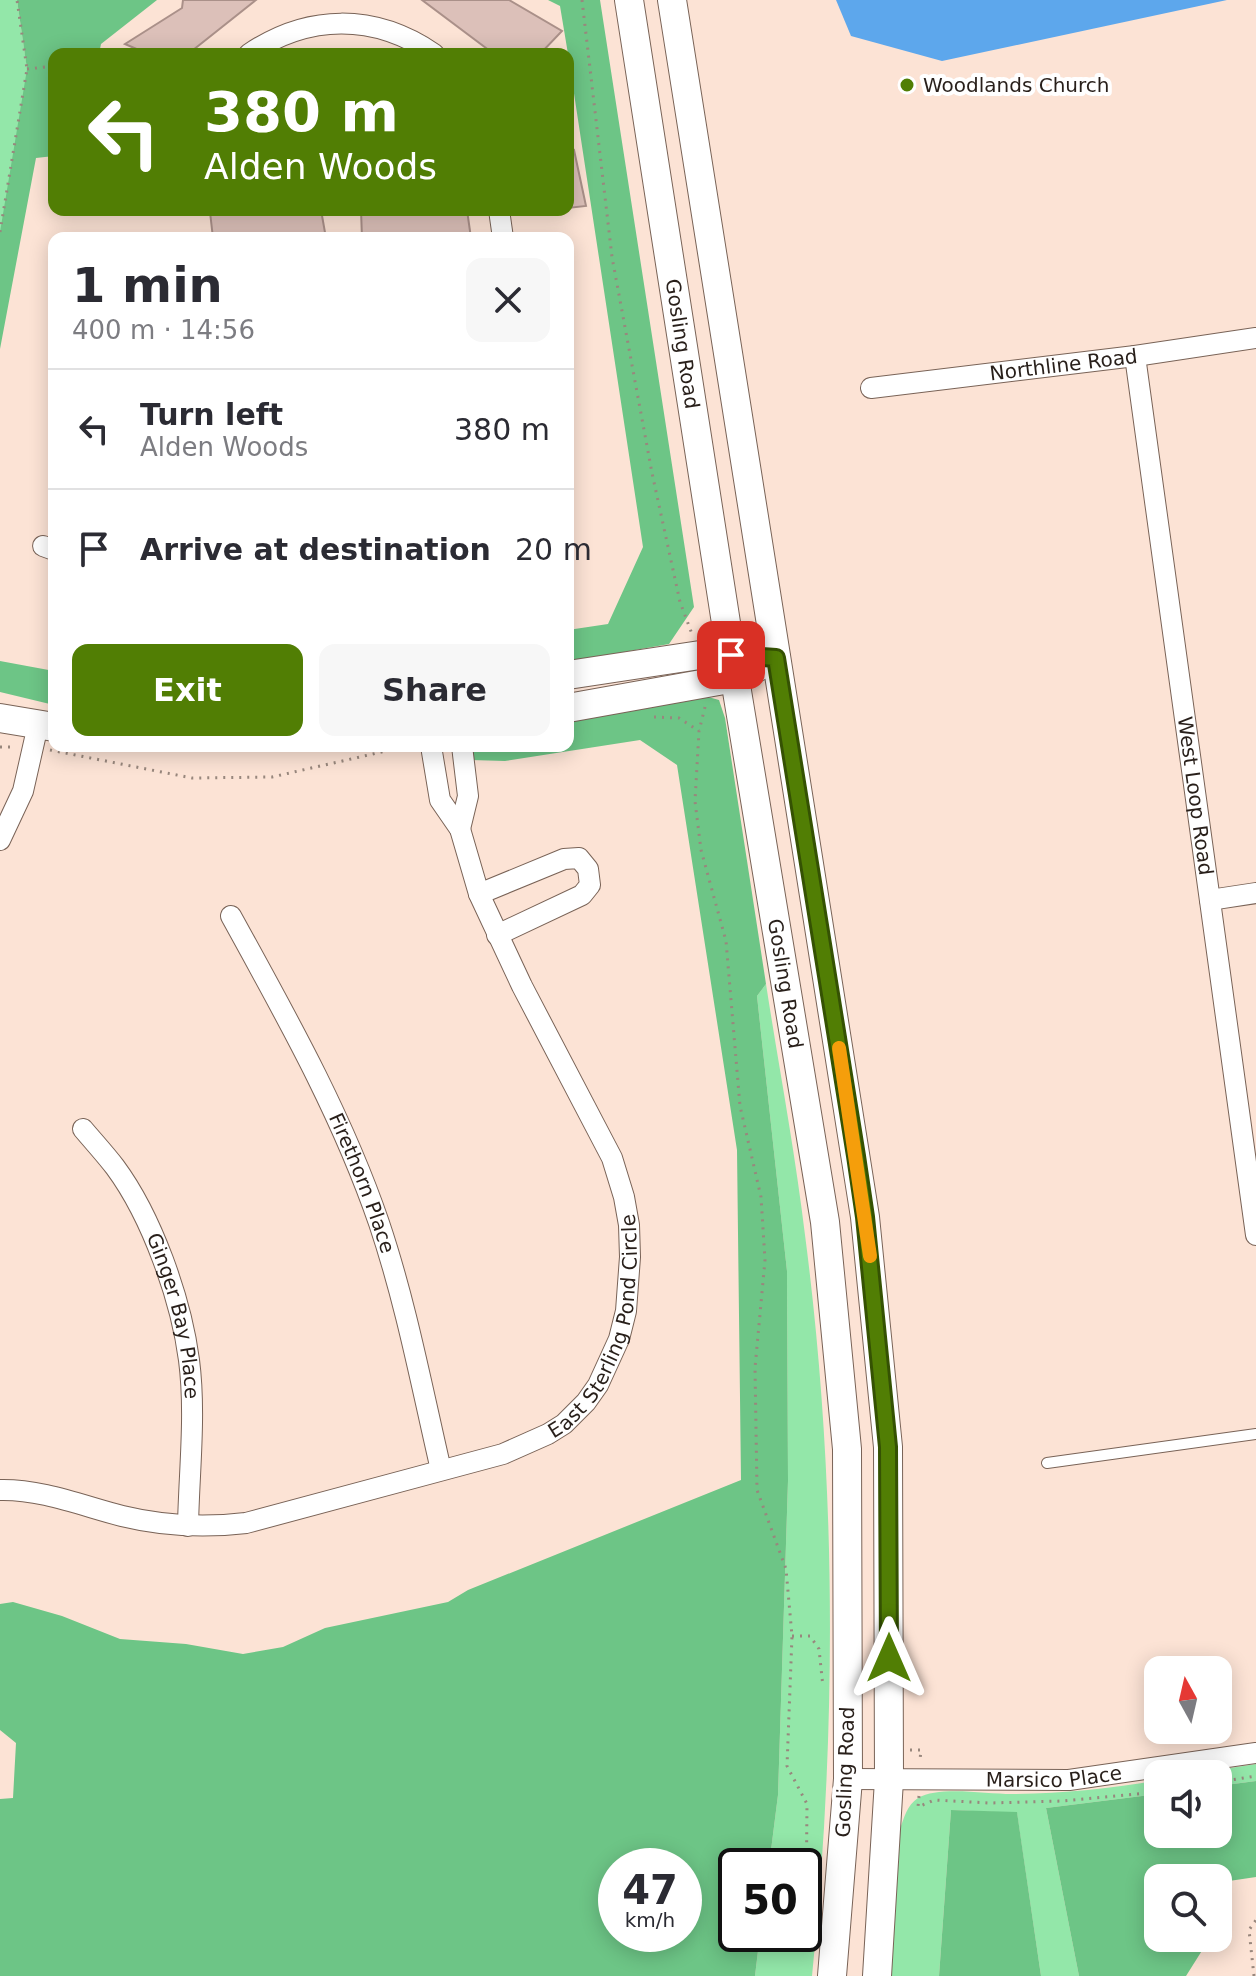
<!DOCTYPE html>
<html lang="en">
<head>
<meta charset="utf-8">
<style>
	:root { --surface:#fff; --page:#f7f7f7; --text:#2b2b33; --muted:#7c7c81; --line:#e1e1e2; --accent:#517e04 }
	body { margin:0; font-family:"DejaVu Sans",sans-serif; background:var(--page); color:var(--text); height:100vh; display:flex; flex-direction:column; font-size:30px; white-space:nowrap }
	* { box-sizing:border-box; margin:0 }
	p { font-size:26px; color:var(--muted) }
	.icon { flex:none; width:44px; height:44px; fill:none; stroke:currentColor; stroke-width:2; stroke-linecap:round; stroke-linejoin:round }
	.map { position:relative; flex:1; overflow:hidden }
	.sheet { position:absolute; left:48px; top:232px; width:526px; height:520px; display:flex; flex-direction:column; background:var(--surface); border-radius:16px; box-shadow:0 4px 20px #0003 }
	.sheet>* { flex:none }
	.banner { position:absolute; left:48px; top:48px; width:526px; height:168px; border-radius:16px; box-shadow:0 4px 20px #0003; background:#517e04; color:#fff; overflow:hidden }
	.needle { width:52px; rotate:352deg }
	.tools { position:absolute; left:1144px; top:1656px; display:grid; gap:16px }
	.tools a { display:grid; place-items:center; width:88px; height:88px; border-radius:16px; background:var(--surface); box-shadow:0 4px 20px #0003; font-size:40px }
	.speed { position:absolute; left:598px; top:1848px; display:flex; gap:16px; font-size:40px; font-weight:700; text-align:center }
	.speed>* { display:grid; place-content:center; width:104px; height:104px; border-radius:50%; background:var(--surface); box-shadow:0 4px 20px #0003; line-height:1 }
	.speed small { font-size:20px; font-weight:400 }
	.speed .limit { border:4px solid #111; border-radius:12px; background:#fff; color:#111 }
	.pin { position:absolute; display:grid; place-items:center; width:68px; height:68px; color:#fff; margin:-34px; border-radius:16px; box-shadow:0 4px 12px #0006 }
	.me { position:absolute; width:88px; margin:-44px; rotate:0deg; stroke-linejoin:round; filter:drop-shadow(0 0 6px #0008) }
	.turn { display:flex; align-items:center; gap:28px; height:168px; padding:0 24px; font-size:36px }
	.turn .icon { width:104px; height:104px; stroke-width:2.5 }
	.turn b { display:block; font-size:56px; line-height:68px }
	.round { display:grid; place-items:center; flex:none; width:84px; height:84px; border-radius:16px; background:var(--page) }
	.head { display:flex; align-items:center; justify-content:space-between; height:136px; padding:0 24px }
	h1 { font-size:48px; font-weight:600; line-height:60px }
	.primary-button { display:flex; gap:16px; margin-top:auto; padding:16px 24px }
	.primary-button a { flex:1; height:92px; border-radius:16px; background:var(--accent); color:#fff; font-size:32px; font-weight:600; line-height:92px; text-align:center }
	.primary-button a+a { background:var(--page); color:var(--text) }
	ul { padding:0; list-style:none }
	li { display:flex; align-items:center; gap:24px; height:120px; padding:0 24px; border-top:2px solid var(--line) }
	li div { flex:1 }
	li b { display:block; font-size:30px }
	li em { font-style:normal }
	.map>svg:first-child { display:block }
	.green { fill:#93e7a9 }
	.forest { fill:#6dc586; fill-rule:evenodd }
	.water { fill:#5da7ec }
	.building { fill:#dcc0b9; stroke:#aa9089; stroke-width:2 }
	.lines { fill:none; stroke-linecap:round; stroke-linejoin:round }
	.lane-casing { stroke:#796357; stroke-width:12 }
	.street-casing { stroke:#796357; stroke-width:22 }
	.secondary-casing { stroke:#796357; stroke-width:30 }
	.path { stroke:#98877d; stroke-width:3; stroke-dasharray:2 6; stroke-linecap:butt }
	.lane { stroke:#fff; stroke-width:10 }
	.street { stroke:#fff; stroke-width:20 }
	.secondary { stroke:#fff; stroke-width:28 }
	.route-casing { stroke:#355203; stroke-width:20 }
	.route { stroke:#517e04; stroke-width:14 }
	.slow { stroke:#f59e0b; stroke-width:14 }
	.poi-dot { fill:#517e04; stroke:#fff; stroke-width:3 }
	.labels { text-anchor:middle; dominant-baseline:central; stroke-width:8; stroke-linejoin:round; paint-order:stroke }
	.poi-label { font-size:20px; fill:#281f1a; stroke:#fff; text-anchor:start }
	.street-label { font-size:20px; fill:#281f1a; stroke:#fff }
</style>
</head>
<body>
<div class="map">
<svg width="1256" height="1976" viewBox="0 0 1256 1976">
	<rect width="100%" height="100%" fill="#fce3d5"/>
	<!-- green -->
	<path class="green" d="M0,0H17L28,75L0,251Z
		M766,984C779,1068 795,1151 805,1235C837,1480 837,1731 812,1976H755L760,1934H804V1866H769L778,1795L788,1481L787,1271L757,996Z
		M1256,1764V1781L1218,1786V1774H1191Z
		M1158,1780V1794L1046,1808L1079,1976H1041L1017,1813L951,1810L939,1976H889L900,1829C904,1818 907,1805 918,1798C940,1785 990,1795 1016,1794C1064,1793 1112,1789 1158,1780Z"/>
	<!-- forest -->
	<path class="forest" d="M17,0H157L101,44L99,54H54V156L36,158L0,349V232L27,69Z
		M548,0H600L694,607L669,644L568,662V630L608,624L643,547L568,54L560,6Z
		M0,661L54,671V705L0,692Z
		M701,695L719,700L725,718L766,984L757,996L787,1271L788,1481L778,1795L769,1866H736V1934H760L755,1976H0V1799L13,1798L16,1743L0,1730V1604L13,1602L62,1616L120,1639L186,1644L243,1654L283,1647L325,1628L448,1602L468,1590L741,1480L737,1150L677,765L640,740L505,761L471,760L470,746H568V713ZM616,1866H684V1934H616Z
		M1256,1781V1877L1229,1881L1218,1892V1878H1158V1938H1205L1203,1949L1186,1976H1079L1046,1808L1158,1794V1834H1218V1786Z
		M951,1810L1017,1812L1041,1976H939Z"/>
	<!-- water -->
	<path class="water" d="M836,0H1227L942,61L851,36Z"/>
	<!-- building -->
	<path class="building" d="M183,0H256L188,54H148L125,44L182,8Z
		M422,0H509L562,31L540,54H494Z
		M574,150L586,206L568,208V151Z
		M241,210H321L326,238H213L210,212Z
		M361,210H467L471,238H362Z"/>
	<g class="lines">
		<!-- lane casing -->
		<g class="lane-casing">
			<path id="lane" d="M1047,1463L1256,1434"/>
		</g>
		<!-- street casing -->
		<g class="street-casing">
			<g id="street">
				<path d="M249,54C308,14 374,13 434,54"/>
				<path d="M499,210L503,238"/>
				<path id="s1" d="M1135,356L1256,1235"/>
				<path id="s2" d="M871,388L1135,356L1256,338"/>
				<path d="M43,546L54,550"/>
				<path d="M460,829L468,796L462,746"/>
				<path d="M0,840L23,791L38,725"/>
				<path d="M479,894L564,859L579,858L588,869L590,885L582,895L497,935"/>
				<path d="M1210,900L1256,893"/>
				<path id="s3" d="M231,916C286,1016 342,1115 379,1223C406,1303 422,1388 441,1470"/>
				<path id="s4" d="M83,1129C94,1142 105,1154 115,1167C152,1217 181,1299 189,1360C196,1414 189,1472 188,1526"/>
				<path id="s5" d="M0,1490C41,1489 83,1506 122,1516C163,1526 204,1528 246,1523L503,1454L548,1434L564,1424L586,1402L598,1385L619,1339L626,1311L630,1257L629,1225L624,1197L612,1158L522,986L479,894L460,829L440,800L431,746"/>
				<path id="s6" d="M848,1779L1069,1780L1256,1753"/>
			</g>
		</g>
		<!-- secondary casing -->
		<g class="secondary-casing">
			<g id="secondary">
				<path id="s7" d="M629,0L731,655L825,1222L847,1449L848,1779L832,1976"/>
				<path d="M672,0L865,1217L888,1447L889,1780L877,1976"/>
				<path d="M568,675L700,655L747,656"/>
				<path d="M568,708L735,678L776,658"/>
				<path d="M0,718L54,727"/>
			</g>
		</g>
		<!-- path -->
		<path class="path" d="M582,0L612,257L652,473L680,602L692,634
			M27,69L54,66
			M0,232L27,69L17,0
			M705,707L699,731L695,801L701,850L726,941L740,1106L761,1197L765,1260L755,1368L757,1490L786,1569L792,1636L787,1766L807,1804L806,1911L810,1948
			M654,717L679,718L699,731
			M0,747H15
			M50,750L192,778L272,777L408,746
			M792,1636H810L819,1649L823,1687
			M910,1750H921L920,1760
			M1218,1782L1256,1776
			M919,1796L918,1807L934,1800L989,1803L1062,1801L1158,1792
			M1254,1976L1249,1930L1256,1920"/>
		<!-- lane -->
		<use href="#lane" class="lane"/>
		<!-- street -->
		<use href="#street" class="street"/>
		<!-- secondary -->
		<use href="#secondary" class="secondary"/>
	</g>
	<g class="lines">
		<!-- route casing -->
		<g class="route-casing">
			<path id="route" d="M731,655L776,658L856,1156L865,1217L888,1447L889,1658"/>
		</g>
		<!-- route -->
		<use href="#route" class="route"/>
		<!-- slow -->
		<path class="slow" d="M839,1048L870,1256"/>
	</g>
	<!-- markers -->
	<circle class="poi-dot" cx="907" cy="85" r="8"/>
	<g class="labels">
		<!-- poi labels -->
		<g class="poi-label">
			<text x="923" y="85">Woodlands Church</text>
		</g>
		<!-- street labels -->
		<g class="street-label">
			<text stroke="none"><textPath href="#s7" startOffset="348">Gosling Road</textPath></text>
			<text stroke="none"><textPath href="#s2" startOffset="194">Northline Road</textPath></text>
			<text stroke="none"><textPath href="#s1" startOffset="444">West Loop Road</textPath></text>
			<text stroke="none"><textPath href="#s7" startOffset="996">Gosling Road</textPath></text>
			<text stroke="none"><textPath href="#s3" startOffset="298">Firethorn Place</textPath></text>
			<text stroke="none"><textPath href="#s4" startOffset="212">Ginger Bay Place</textPath></text>
			<text stroke="none"><textPath href="#s5" startOffset="690">East Sterling Pond Circle</textPath></text>
			<text transform="translate(845 1772) rotate(-88)">Gosling Road</text>
			<text stroke="none"><textPath href="#s6" startOffset="206">Marsico Place</textPath></text>
		</g>
	</g>
</svg>
<div class="tools">
<a><svg class="needle" viewBox="-14 -14 28 28"><path d="M0-13l5 13h-10z" fill="#e53935"/><path d="M0 13l5-13h-10z" fill="#7c7c81"/></svg></a>
<a><svg class="icon" aria-label="sound" viewBox="0 0 24 24"><path d="M4 9h4l5-4v14l-5-4H4zM17 9q2 3 0 6"/></svg></a>
<a><svg class="icon" aria-label="search" viewBox="0 0 24 24"><circle cx="10" cy="10" r="6"/><path d="M15 15l6 6"/></svg></a>
</div>
<div class="speed"><div>47<small>km/h</small></div><div class="limit">50</div></div>
<div class="pin" style="left:731px;top:655px;background:#d93025"><svg class="icon" aria-label="arrive" viewBox="0 0 24 24"><path d="M6 21V4h12l-3 4 3 4H6"/></svg></div>
<svg class="me" style="left:889px;top:1658px" viewBox="-20 -20 40 40"><path d="M0-17L14 15 0 8-14 15z" fill="#517e04" stroke="#fff" stroke-width="4"/></svg>
<div class="banner">
<div class="turn"><svg class="icon" aria-label="left" viewBox="0 0 24 24"><path d="M17 20v-9H6M10 6l-5 5 5 5"/></svg><div><b>380 m</b>Alden Woods</div></div>
</div>
<section class="sheet">
<div class="head"><div><h1>1 min</h1><p>400 m · 14:56</p></div><a class="round"><svg class="icon" aria-label="close" viewBox="0 0 24 24"><path d="M6 6l12 12M18 6L6 18"/></svg></a></div>
<ul>
<li><svg class="icon" aria-label="left" viewBox="0 0 24 24"><path d="M17 20v-9H6M10 6l-5 5 5 5"/></svg><div><b>Turn left</b><p>Alden Woods</p></div><em>380 m</em></li>
<li><svg class="icon" aria-label="arrive" viewBox="0 0 24 24"><path d="M6 21V4h12l-3 4 3 4H6"/></svg><div><b>Arrive at destination</b></div><em>20 m</em></li>
</ul>
<div class="primary-button"><a>Exit</a><a>Share</a></div>
</section>
</div>
</body>
</html>
